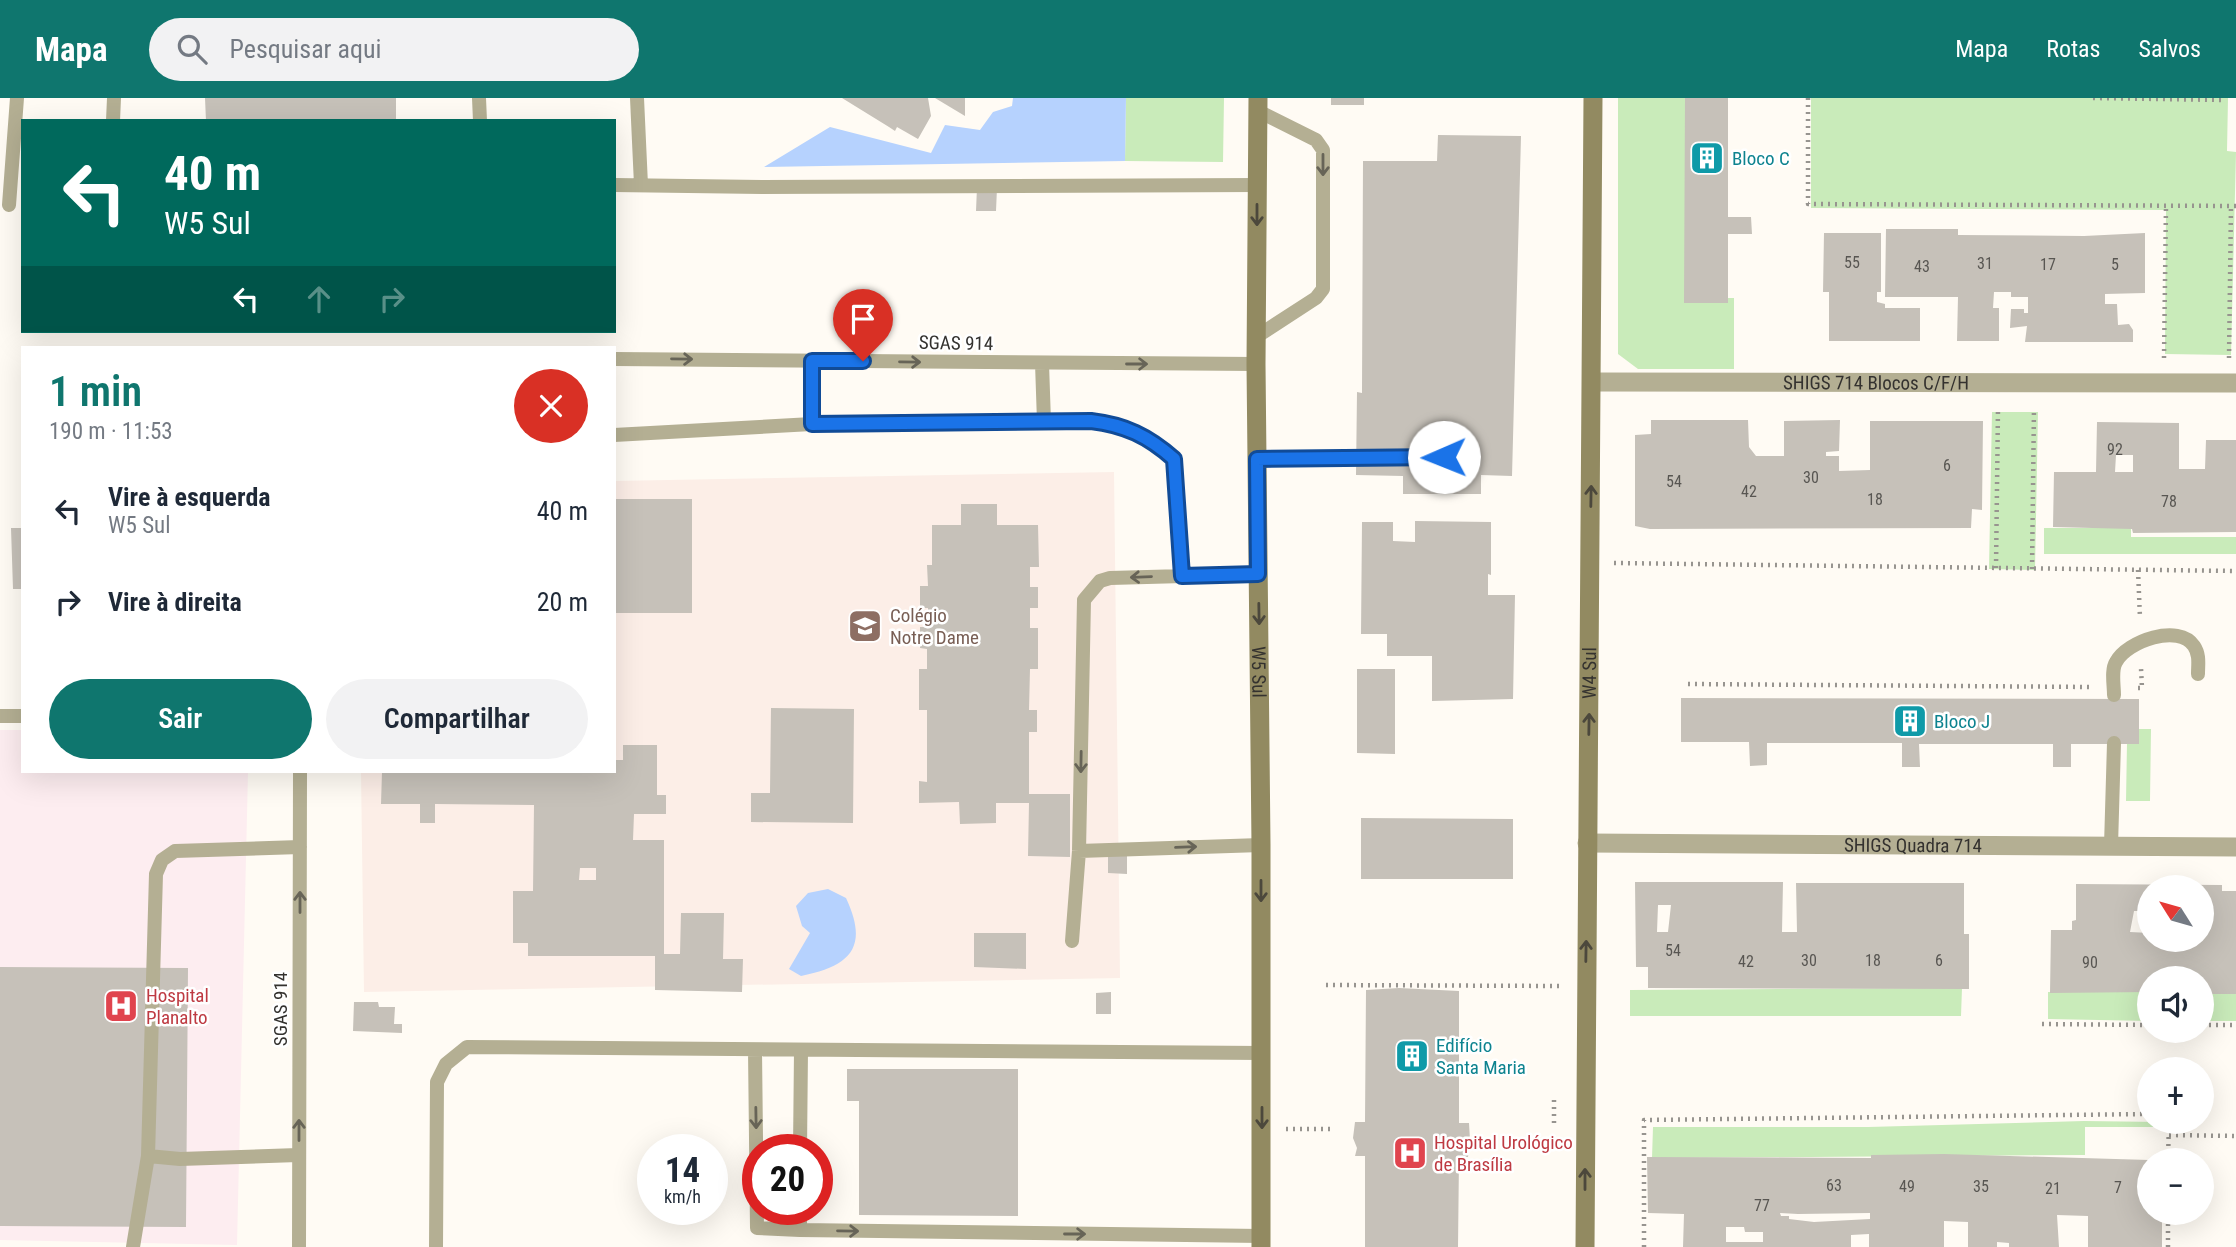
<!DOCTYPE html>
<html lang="pt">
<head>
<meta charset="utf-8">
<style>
	:root { --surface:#fff; --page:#f2f2f3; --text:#1f2937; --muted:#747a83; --accent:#0f766e }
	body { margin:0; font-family:"Roboto Condensed",sans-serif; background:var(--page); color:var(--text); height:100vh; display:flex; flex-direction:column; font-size:26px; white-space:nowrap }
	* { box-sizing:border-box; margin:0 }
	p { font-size:23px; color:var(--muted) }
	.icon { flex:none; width:38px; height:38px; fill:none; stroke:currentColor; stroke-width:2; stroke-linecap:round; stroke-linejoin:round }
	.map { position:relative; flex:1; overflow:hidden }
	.panel { position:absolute; left:21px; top:248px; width:595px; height:427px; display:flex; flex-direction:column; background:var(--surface); border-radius:0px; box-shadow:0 7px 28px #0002 }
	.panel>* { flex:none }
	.guide { position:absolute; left:21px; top:21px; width:595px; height:214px; border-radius:0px; box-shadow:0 7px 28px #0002; background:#00695c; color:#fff; overflow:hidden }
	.needle { width:46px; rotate:307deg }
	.fabs { position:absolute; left:2137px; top:777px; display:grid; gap:14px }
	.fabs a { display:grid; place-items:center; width:77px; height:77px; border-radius:50%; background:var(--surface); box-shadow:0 7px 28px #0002; font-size:35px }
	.speed { position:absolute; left:637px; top:1036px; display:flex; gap:14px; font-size:35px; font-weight:700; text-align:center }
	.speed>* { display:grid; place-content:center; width:91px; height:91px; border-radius:50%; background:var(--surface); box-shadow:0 7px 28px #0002; line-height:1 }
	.speed small { font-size:18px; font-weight:400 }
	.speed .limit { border:10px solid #d22; background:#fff; color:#111 }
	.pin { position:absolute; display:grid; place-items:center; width:60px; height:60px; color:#fff; margin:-72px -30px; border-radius:50% 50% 50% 0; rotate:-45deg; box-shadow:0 0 7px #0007 }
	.pin .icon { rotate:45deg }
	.me { position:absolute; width:77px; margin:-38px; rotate:269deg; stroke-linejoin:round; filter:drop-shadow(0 0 5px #0008) }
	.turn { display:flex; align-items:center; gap:24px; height:147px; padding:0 28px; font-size:32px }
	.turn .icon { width:91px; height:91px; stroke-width:2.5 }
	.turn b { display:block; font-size:49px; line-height:60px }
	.lanes { display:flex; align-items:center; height:66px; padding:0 28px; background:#0003; justify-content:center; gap:35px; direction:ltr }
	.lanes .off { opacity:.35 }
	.round { display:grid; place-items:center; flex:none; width:74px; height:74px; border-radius:37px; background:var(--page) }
	.head { display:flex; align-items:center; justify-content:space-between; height:119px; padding:0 28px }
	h1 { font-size:42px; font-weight:600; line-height:52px; color:var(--accent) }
	.primary-button { display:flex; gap:14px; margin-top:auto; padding:14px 28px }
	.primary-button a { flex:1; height:80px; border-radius:42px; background:var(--accent); color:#fff; font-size:28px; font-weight:600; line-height:80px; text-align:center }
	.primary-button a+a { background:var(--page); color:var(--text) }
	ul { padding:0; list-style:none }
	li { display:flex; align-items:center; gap:21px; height:91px; padding:0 28px }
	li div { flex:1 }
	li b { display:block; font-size:26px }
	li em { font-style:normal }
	header { display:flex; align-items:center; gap:42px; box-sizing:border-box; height:98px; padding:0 35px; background:var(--accent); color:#fff }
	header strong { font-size:33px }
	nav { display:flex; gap:38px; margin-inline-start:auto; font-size:24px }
	.search { width:490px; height:63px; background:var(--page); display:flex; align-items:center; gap:18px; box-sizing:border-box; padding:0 24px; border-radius:38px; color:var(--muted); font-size:26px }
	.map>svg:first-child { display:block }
	.education { fill:#fceee7 }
	.medical { fill:#fdedf0 }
	.green { fill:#c9ebba }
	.water { fill:#b6d2fe }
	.building { fill:#c6c1b9; fill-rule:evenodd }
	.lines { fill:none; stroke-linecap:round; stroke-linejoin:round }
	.path { stroke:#97948f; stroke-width:4.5; stroke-dasharray:2 5; stroke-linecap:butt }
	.service { stroke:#b4af93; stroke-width:14 }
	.minor { stroke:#b4af93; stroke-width:19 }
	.secondary { stroke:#928a61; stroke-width:19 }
	.oneway { stroke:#676457 }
	.oneway2 { stroke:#4c483c }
	.route-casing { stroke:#114b97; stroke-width:18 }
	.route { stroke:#1a73e8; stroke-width:12 }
	.labels { text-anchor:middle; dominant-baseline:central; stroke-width:5; stroke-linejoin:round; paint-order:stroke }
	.number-label { font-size:16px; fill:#585652 }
	.culture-label { font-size:19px; fill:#0d838f; stroke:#fff; text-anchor:start }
	.street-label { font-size:19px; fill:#34322f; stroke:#fff }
	.education-label { font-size:19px; fill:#785e54; stroke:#fff; text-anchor:start }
	.health-label { font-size:19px; fill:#be3a42; stroke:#fff; text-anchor:start }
</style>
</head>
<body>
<header>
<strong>Mapa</strong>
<div class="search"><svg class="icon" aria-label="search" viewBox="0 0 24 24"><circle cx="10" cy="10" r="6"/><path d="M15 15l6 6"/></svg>Pesquisar aqui</div>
<nav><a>Mapa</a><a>Rotas</a><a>Salvos</a></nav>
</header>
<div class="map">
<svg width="2236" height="1149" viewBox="0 0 2236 1149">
	<rect width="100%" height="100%" fill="#fffbf4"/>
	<!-- education -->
	<path class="education" d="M1114,374L1120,880L364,894L361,674H614V383Z"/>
	<!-- medical -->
	<path class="medical" d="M0,632H23V674H248L237,1147L0,1142Z"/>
	<!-- green -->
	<path class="green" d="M1126,0H1224L1223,64L1125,63Z
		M1618,0H1686L1688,200H1734V271H1638L1618,256Z
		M1811,0H2228L2227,53L2236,54L2231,257L2165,256L2166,112L1811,110Z
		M1992,314H2038L2035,472L1989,471Z
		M2044,430H2131V439H2236V456H2044Z
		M2137,631H2151L2150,703H2126L2127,645Z
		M1962,890L1961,918H1630V892Z
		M2048,894H2149V923L2048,921Z
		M2202,894H2236V923H2202Z
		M2084,1023L2160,1024V1029H2085V1057L1652,1060L1653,1029H1868Z"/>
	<!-- water -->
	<path class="water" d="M1013,0H1126L1125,63L764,69L830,29L931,55L945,27L980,32L993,14L1012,8Z
		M828,791L846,800C869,849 851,868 801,878L789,871L810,835L802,828L796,808L808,795Z"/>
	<!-- building -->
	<path class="building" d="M205,0H396V23H206Z
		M842,0H928L931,18L918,41L897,29L895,33L889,29Z
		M935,0H965V18Z
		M1331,0H1364V7H1331Z
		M1685,0H1728V119H1751L1752,136H1728V205H1684Z
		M1438,37L1521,38L1512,378L1481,377V396H1403V378L1356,377L1357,294L1362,295L1363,63H1437Z
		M977,89L997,90L996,113H976Z
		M1886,131H1958V137L2084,138L2145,135V195L2105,196V206H2117L2118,227L2129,226L2133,232V244H2025L2027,228L2010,230L2011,211H2024V215H2028V199H2011V194H1994L1993,210H1999V243H1957L1958,199H1885Z
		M1824,135H1881V194H1877V204L1885,206V210H1920V243H1829V194H1823Z
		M1651,322H1748L1749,349L1756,358H1784V323L1840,322L1839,353L1826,354V358H1839V373L1870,372V323H1983L1982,412L1972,411L1971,430L1650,431L1635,428V337L1651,336Z
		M2097,324L2179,325V371H2205L2206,342H2236V434L2133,435L2132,431L2053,429L2054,374H2096ZM2116,357H2133V374H2115Z
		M615,401H692V515H614Z
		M961,406H997V427H1038L1039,469H1030V489H1038V510H1030V530H1038V571H1030L1029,612H1037V634H1029V696H1070V759L1028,758L1029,705H996V725L960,726L959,704L919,705V683L927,684V612H919V571H927V551L920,550V529H928V510H920V488H928L927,467H932V427H961Z
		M1415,423L1491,424V477L1488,476V497H1515L1513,601L1432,603V558H1387V536H1361L1362,424H1393V443L1415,444Z
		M11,430H23V491H13Z
		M1357,571H1395V656L1357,655Z
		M1681,600L2139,601V646H2071V669H2053V646H1919L1920,669H1902V645H1767V667L1750,668L1749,644H1681Z
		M771,610L854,611L853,725L751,724V695H770Z
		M623,647H657V697H666V716H634L633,742H664V856H680L681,815H724L723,861H743L742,894L655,892V858H528V845H513V793H533L534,707L435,706V725H420V706H381L382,674H614V662H623ZM580,770H596V782H579Z
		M1361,720L1513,721V781H1361Z
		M1108,757L1127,758V776L1108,775Z
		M1635,784H1783L1782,834H1797L1796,785H1964V836H1969V891L1648,890V869H1636ZM1658,807H1671L1668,834H1657Z
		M2076,786L2222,787V793H2236V896H2202V880H2149V894L2050,895L2051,832H2072V823L2076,822ZM2149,789H2202V842H2149V835L2130,834L2134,813H2141V819H2149Z
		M974,835H1026V871L974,869Z
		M0,869L188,870L186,1129L0,1128Z
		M1399,890L1459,893V1025H1469L1470,1042L1468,1059H1459L1458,1149H1365V1058H1355L1357,1050L1353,1040L1355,1024H1365L1366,892Z
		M1111,894V916H1096V895Z
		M354,904H378L379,909H395L394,926H402V935L353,933Z
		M847,971H1018V1118L859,1117V1003H847Z
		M1944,1056L2149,1062V1115H2167V1118H2162V1149H2088V1118L2057,1117L2059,1149H2009V1145L1997,1144V1149H1968V1124L1944,1123V1149H1869V1136L1851,1137V1149H1683L1684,1116L1648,1115L1647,1059L1871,1060V1057ZM1780,1115L1798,1116L1870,1115V1121L1814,1124L1789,1121V1118H1781ZM1726,1129H1744L1745,1134H1763V1144H1726Z"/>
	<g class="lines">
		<!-- path -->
		<path class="path" d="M1808,0V106L2236,108
			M2093,0L2224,2
			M2164,260L2166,108
			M2229,260L2231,108
			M1614,465L2236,473
			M1996,470L1998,310
			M2032,471L2034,310
			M2138,472L2140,520
			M1688,586L2091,589
			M2138,590H2142L2141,570
			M1326,887L1560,888
			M2042,926L2149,927
			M2202,927H2236
			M1554,1002V1028
			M1286,1031H1334
			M2169,1037L2236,1038
			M2168,1062L2169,1024
			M1644,1149V1022L2149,1016
			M2168,1149V1115"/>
		<!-- service -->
		<path class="service" d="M479,0L480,23
			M637,0L641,87
			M113,23L114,0
			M614,87L762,89L1257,87
			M9,107L17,0
			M1256,239L1316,200L1323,191V52L1316,42L1258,13
			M614,261L1256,266
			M812,263V326
			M1042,265L1044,324
			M614,337L812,326L1091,323C1125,327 1148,338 1174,361L1182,478
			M1257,361L1444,359
			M2114,597C2114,587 2111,572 2116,564C2127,543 2179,525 2194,548C2200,557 2198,566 2198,576
			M0,618H23
			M2111,748L2114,645
			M1079,753L1261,747
			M1072,843L1079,753L1084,502L1100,483L1110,480L1258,476
			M755,952L757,1130L800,1132
			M800,1052L801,952
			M148,1058L180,1061L298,1057
			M800,1111V1132L1261,1138
			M133,1149L148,1058L156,776L162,762L175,753L300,749
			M299,1149L300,674
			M436,1149L437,984L446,966L467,949L1262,955"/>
		<!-- minor -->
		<g class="minor">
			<path id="s1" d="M1592,284L2236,285"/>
			<path id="s2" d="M1587,745L2236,749"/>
		</g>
		<!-- secondary -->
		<g class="secondary">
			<path id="s3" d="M1258,0L1256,266L1261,747V1149"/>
			<path id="s4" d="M1585,1149L1593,0"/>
		</g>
	</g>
	<!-- one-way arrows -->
	<defs><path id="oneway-shaft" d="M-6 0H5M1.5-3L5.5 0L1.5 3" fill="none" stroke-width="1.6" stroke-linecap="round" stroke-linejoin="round" transform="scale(1.75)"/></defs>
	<g class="oneway">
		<use href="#oneway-shaft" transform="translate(1323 67) rotate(90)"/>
		<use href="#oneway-shaft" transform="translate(682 261) rotate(1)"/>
		<use href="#oneway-shaft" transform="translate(910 264) rotate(1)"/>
		<use href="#oneway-shaft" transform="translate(1137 266)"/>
		<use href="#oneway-shaft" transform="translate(1141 479) rotate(178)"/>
		<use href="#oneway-shaft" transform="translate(1081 664) rotate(91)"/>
		<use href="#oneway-shaft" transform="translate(1186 749) rotate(-2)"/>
		<use href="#oneway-shaft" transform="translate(300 804) rotate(-90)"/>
		<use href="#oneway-shaft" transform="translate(756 1020) rotate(89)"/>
		<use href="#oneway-shaft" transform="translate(299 1032) rotate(-90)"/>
		<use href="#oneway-shaft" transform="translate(848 1133) rotate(1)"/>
		<use href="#oneway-shaft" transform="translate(1075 1136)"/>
	</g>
	<g class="oneway2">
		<use href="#oneway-shaft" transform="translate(1257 117) rotate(90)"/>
		<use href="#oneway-shaft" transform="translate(1591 398) rotate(-89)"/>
		<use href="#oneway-shaft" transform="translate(1259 516) rotate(89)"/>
		<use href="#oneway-shaft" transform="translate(1589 626) rotate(-89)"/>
		<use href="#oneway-shaft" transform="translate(1261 793) rotate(90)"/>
		<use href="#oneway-shaft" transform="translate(1586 853) rotate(-89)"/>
		<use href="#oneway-shaft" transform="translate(1262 1020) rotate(90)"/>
		<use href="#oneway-shaft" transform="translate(1585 1081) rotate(-90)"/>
	</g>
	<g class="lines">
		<!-- route casing -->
		<g class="route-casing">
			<path id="route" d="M863,263H812V326L1091,323C1125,327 1148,338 1174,361L1182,478L1258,476L1257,361L1444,359"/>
		</g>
		<!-- route -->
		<use href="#route" class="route"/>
	</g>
	<!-- icons -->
	<defs>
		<g id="building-square" transform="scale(1.75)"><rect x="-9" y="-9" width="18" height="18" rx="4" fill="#0f9aa8" stroke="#fff"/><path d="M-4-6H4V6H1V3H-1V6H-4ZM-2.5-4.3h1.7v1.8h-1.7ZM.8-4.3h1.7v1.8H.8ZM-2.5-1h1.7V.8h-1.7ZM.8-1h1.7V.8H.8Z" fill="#fff"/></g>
		<g id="school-square" transform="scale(1.75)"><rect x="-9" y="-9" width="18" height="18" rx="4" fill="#8d6e63" stroke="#fff"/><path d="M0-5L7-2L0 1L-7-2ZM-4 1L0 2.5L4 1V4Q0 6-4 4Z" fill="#fff"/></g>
		<g id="hospital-square" transform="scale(1.75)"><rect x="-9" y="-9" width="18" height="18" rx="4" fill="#e0444e" stroke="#fff"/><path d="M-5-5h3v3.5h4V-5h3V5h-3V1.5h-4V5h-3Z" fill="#fff"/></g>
	</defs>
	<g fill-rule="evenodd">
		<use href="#building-square" x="1707" y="60"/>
		<use href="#school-square" x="865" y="528"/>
		<use href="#building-square" x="1910" y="623"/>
		<use href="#hospital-square" x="121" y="908"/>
		<use href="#building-square" x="1412" y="958"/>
		<use href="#hospital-square" x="1410" y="1055"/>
	</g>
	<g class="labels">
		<!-- number labels -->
		<g class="number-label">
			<text x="1852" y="164">55</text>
			<text x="1985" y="165">31</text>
			<text x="2048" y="166">17</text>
			<text x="2115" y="166">5</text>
			<text x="1922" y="168">43</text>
			<text x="2115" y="351">92</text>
			<text x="1947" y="367">6</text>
			<text x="1811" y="379">30</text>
			<text x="1674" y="383">54</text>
			<text x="1749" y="393">42</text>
			<text x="1875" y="401">18</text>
			<text x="2169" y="403">78</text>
			<text x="1673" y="852">54</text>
			<text x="1809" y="862">30</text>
			<text x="1873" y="862">18</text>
			<text x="1939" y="862">6</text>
			<text x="1746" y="863">42</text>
			<text x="2090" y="864">90</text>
			<text x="1834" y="1087">63</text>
			<text x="1907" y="1088">49</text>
			<text x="1981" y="1088">35</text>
			<text x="2118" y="1089">7</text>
			<text x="2053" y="1090">21</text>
			<text x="1762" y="1107">77</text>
		</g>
		<!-- culture labels -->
		<g class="culture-label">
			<text x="1732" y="60">Bloco C</text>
			<text x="1934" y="623">Bloco J</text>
			<text x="1436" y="947">Edifício<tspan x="1436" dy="22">Santa Maria</tspan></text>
		</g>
		<!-- street labels -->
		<g class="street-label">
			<text transform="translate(956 245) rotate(1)">SGAS 914</text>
			<text stroke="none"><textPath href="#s1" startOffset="284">SHIGS 714 Blocos C/F/H</textPath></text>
			<text stroke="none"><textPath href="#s4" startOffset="574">W4 Sul</textPath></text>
			<text stroke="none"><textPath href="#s3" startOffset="574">W5 Sul</textPath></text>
			<text stroke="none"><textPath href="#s2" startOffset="326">SHIGS Quadra 714</textPath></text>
			<text transform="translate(280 911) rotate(-90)">SGAS 914</text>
		</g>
		<!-- education labels -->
		<g class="education-label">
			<text x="890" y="517">Colégio<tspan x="890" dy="22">Notre Dame</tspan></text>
		</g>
		<!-- health labels -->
		<g class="health-label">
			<text x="146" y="897">Hospital<tspan x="146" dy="22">Planalto</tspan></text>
			<text x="1434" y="1044">Hospital Urológico<tspan x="1434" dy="22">de Brasília</tspan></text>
		</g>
	</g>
</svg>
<div class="fabs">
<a><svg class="needle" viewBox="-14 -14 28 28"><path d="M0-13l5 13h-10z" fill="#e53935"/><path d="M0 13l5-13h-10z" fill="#747a83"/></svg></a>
<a><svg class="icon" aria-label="sound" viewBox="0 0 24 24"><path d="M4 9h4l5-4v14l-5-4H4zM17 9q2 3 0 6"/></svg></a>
<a>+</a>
<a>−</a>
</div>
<div class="speed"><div>14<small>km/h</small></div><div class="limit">20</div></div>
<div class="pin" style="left:863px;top:263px;background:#d93025"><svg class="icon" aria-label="arrive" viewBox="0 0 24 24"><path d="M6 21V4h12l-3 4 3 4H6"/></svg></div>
<svg class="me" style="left:1444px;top:359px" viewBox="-20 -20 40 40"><circle r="19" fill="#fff"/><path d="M0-13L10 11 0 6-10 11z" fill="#1a73e8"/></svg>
<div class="guide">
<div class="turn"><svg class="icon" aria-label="left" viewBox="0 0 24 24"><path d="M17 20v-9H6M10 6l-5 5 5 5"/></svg><div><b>40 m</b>W5 Sul</div></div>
<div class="lanes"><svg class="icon" aria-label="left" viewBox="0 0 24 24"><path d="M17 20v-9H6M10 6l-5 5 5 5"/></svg><svg class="icon off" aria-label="ahead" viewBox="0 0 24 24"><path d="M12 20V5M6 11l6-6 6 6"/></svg><svg class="icon off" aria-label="right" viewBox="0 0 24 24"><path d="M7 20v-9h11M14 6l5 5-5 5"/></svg></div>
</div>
<section class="panel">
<div class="head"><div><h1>1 min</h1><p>190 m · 11:53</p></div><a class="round" style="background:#d93025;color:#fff"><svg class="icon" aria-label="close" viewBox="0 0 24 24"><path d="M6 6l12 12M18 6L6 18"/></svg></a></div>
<ul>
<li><svg class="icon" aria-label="left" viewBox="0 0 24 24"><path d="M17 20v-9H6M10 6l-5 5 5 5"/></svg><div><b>Vire à esquerda</b><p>W5 Sul</p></div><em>40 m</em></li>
<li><svg class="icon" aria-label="right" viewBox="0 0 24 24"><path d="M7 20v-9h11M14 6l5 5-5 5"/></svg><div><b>Vire à direita</b></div><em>20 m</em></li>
</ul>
<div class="primary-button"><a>Sair</a><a>Compartilhar</a></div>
</section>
</div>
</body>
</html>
